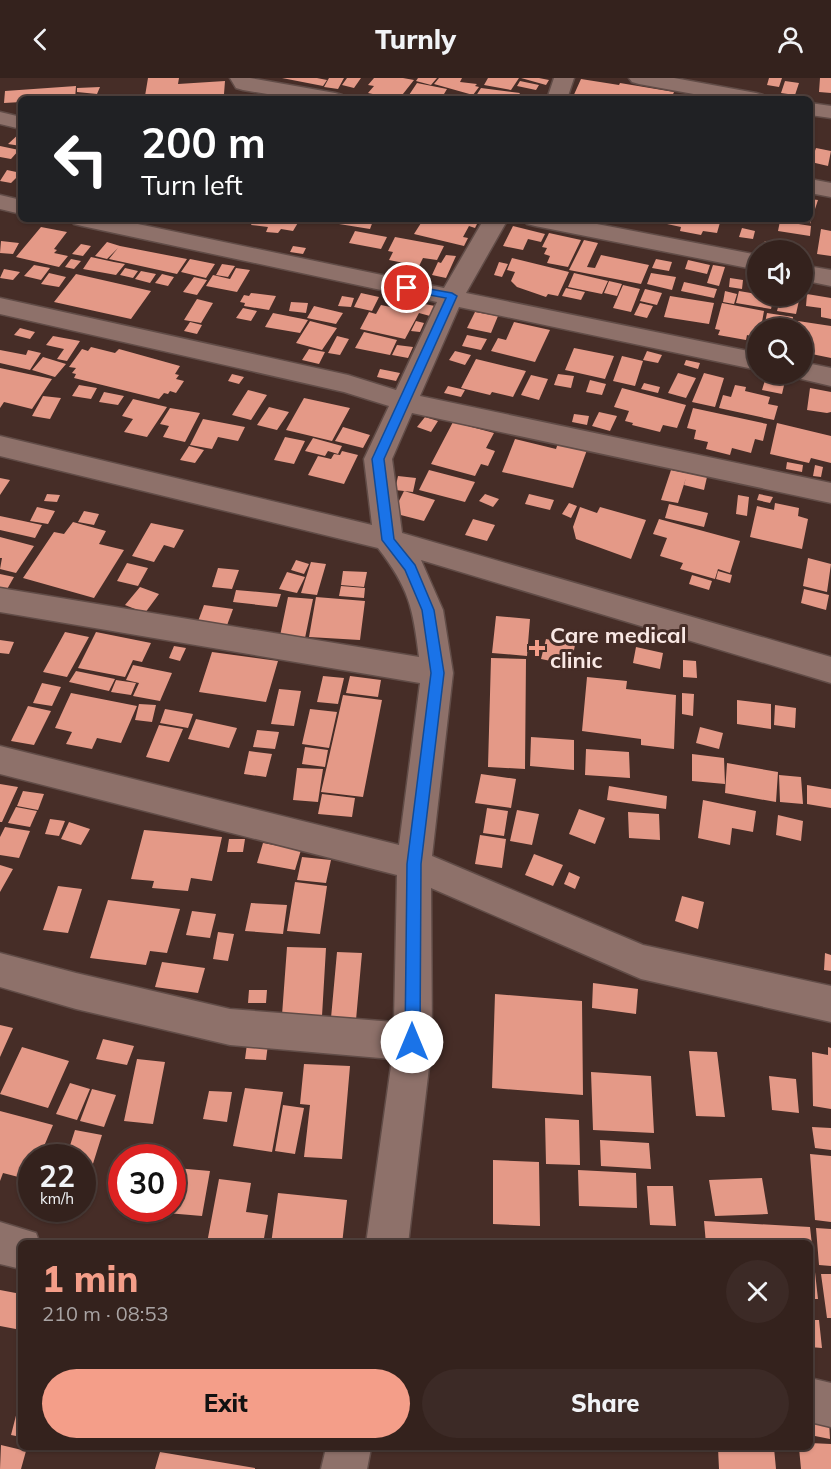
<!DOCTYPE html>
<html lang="en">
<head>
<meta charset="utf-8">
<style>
	:root { --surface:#34221d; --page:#3c2a26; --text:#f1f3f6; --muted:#a9a4a4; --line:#4e3f3b; --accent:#f49e89 }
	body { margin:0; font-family:Mulish,sans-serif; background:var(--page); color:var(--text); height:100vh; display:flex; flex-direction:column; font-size:22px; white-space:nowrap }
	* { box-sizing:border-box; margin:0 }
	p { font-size:20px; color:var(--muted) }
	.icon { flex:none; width:33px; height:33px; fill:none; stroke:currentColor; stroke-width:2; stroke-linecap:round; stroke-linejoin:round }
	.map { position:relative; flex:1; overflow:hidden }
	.details { position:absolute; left:18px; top:1162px; width:795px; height:210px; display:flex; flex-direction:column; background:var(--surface); border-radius:9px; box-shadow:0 2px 4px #0004,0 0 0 2px var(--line) }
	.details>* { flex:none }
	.hud { position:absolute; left:18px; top:18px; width:795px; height:126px; border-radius:9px; box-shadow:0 2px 4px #0004,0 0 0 2px var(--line); background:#202124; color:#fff; overflow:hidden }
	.buttons { position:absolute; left:747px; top:162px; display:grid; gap:12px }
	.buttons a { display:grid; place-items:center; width:66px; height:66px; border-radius:50%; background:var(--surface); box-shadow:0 2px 4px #0004,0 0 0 2px var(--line); font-size:30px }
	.speed { position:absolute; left:18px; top:1066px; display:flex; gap:12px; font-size:30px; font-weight:700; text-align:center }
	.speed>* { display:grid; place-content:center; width:78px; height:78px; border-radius:50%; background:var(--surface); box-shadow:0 2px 4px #0004,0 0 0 2px var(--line); line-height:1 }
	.speed small { font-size:15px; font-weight:400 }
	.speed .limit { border:9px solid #d22; background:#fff; color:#111 }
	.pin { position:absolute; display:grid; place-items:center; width:51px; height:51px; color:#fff; margin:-26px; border:3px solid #fff; border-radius:50%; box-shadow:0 2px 6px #0007 }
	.me { position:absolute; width:66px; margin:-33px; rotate:0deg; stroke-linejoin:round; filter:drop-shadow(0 0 4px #0008) }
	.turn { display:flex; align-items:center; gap:21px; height:126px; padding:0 24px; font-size:27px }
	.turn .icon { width:78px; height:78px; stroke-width:2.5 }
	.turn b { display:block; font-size:42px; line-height:51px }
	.round { display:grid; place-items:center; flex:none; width:63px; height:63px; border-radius:32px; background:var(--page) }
	.headline { display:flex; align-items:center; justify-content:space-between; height:102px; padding:0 24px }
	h1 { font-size:36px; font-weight:800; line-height:45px; color:var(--accent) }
	.button { display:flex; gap:12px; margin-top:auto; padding:12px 24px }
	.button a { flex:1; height:69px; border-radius:36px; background:var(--accent); color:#111; font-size:24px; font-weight:800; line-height:69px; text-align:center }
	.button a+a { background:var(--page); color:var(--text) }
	header { display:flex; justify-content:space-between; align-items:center; height:78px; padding:0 24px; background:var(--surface); font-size:27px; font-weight:800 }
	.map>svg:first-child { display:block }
	.building { fill:#e49987 }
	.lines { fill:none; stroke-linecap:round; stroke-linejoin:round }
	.minor-casing { stroke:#614c47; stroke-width:3 }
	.minor { fill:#8e716a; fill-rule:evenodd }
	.route { fill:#1a73e8; stroke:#114b97; stroke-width:1.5 }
	.poi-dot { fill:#f49e89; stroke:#462d27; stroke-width:2 }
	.labels { text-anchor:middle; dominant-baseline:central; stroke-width:6; stroke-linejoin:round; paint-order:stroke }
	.poi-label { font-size:22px; font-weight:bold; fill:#f9e8e4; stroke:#462d27; text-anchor:start }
</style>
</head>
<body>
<header><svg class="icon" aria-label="back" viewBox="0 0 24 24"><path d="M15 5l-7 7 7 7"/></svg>Turnly<svg class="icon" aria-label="person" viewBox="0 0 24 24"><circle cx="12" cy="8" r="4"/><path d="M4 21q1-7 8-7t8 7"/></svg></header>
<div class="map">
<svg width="831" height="1391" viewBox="0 0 831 1391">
	<rect width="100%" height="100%" fill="#462d27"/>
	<!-- building -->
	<path class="building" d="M148,0H179L178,6L225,3L224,16L145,18Z
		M282,0H317L327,2L323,8Z
		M329,0H344L338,11L324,9Z
		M347,0H361L354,10L342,7Z
		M374,0H403L414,2L399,21H396L368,15L374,8L368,7Z
		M418,0H437L431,7L416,3Z
		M439,0H462L460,4L477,6L475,8L479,9L473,17L434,6Z
		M488,0H519L511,12L484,7Z
		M521,0H539L549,2L546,7Z
		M769,0H782L779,9L767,7Z
		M820,0H831V15L819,14Z
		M581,1L619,7L620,5L674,14L671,21H572Z
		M520,3L539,7L536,12L517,8Z
		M785,3L799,5L795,17L781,15Z
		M417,5L447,11L441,21L407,20Z
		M76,8L75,21H21V24L4,25L5,13Z
		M100,9L97,16L77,14V10Z
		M481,10L520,15L518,18L527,21H474Z
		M21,54V68L8,66Z
		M0,68L19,72L11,81L0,79Z
		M816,70L831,73L828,88L811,84Z
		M7,92L21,95L11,105L0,103Z
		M810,121L818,122L810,146V144L800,142L810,141Z
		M254,141H290L299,143L293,153L281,151L278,155L266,154L268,149L251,147Z
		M342,141H362L373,143L370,151L339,146Z
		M427,141H477L479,142L475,150L469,148L463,159L468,160L464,168L414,156L421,145L424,146Z
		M669,141H721L717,155L703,153L701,157L680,153L681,149L667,146Z
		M780,143L811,148L810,158L778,153Z
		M513,148L545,156L541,164L528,161L523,172L503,168Z
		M41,149L67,154L54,171L57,172L54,175L68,178L59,189L16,179Z
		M742,150L755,153L753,161L739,159Z
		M821,151L831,153V178L817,176Z
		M355,153L387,159L381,171L349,165Z
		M549,155L581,162L568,189L547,185L550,178L544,176L547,170L542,169Z
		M395,159L444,168L437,182L423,180L419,188L389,182L393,174L388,173Z
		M584,162L598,165L587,189L595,190L601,177L649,187L641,206L569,192Z
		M1,163L19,165L13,176L0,175Z
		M765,163L782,167L779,172L761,170Z
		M107,164L120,168L187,181L177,196L109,181L118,170L107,181L95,178Z
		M81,166L91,168L83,178L72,176Z
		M293,168L306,170L303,176L290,174Z
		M446,177L456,178L446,200L432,197L438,184L441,185Z
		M91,179L114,184L125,186L116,197L83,191Z
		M512,180L569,194L558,218L548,216L546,219L517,209L511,203L515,194L507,192Z
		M71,181L81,183L74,191L65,189Z
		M190,181L215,186L206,200L181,194Z
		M656,181L672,184L669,193L652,190Z
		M688,182L710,187L707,196L685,191Z
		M499,184L508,186L502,199L494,197Z
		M222,186L235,188L228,199L216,197Z
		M34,187L50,190L41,202L24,198Z
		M713,187L725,189L719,208L707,205Z
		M125,190L138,193L133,200L120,197Z
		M236,190L250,192L237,214L206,208L213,197L230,201Z
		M4,191L20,194L13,202L0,200Z
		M141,193L156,196L150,205L135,201Z
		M49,195L66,199L59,209L41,206Z
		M574,195L608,203L602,216L568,209Z
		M651,195L676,199L672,212L647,206Z
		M76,196L151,213L131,241L54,224Z
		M162,196L174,199L168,208L155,205Z
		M194,199L207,202L197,217L183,214Z
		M730,200L743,202L742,211L729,209Z
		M609,203L622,206L617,218L604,215Z
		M684,204L717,211L714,220L681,213Z
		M623,207L640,211L631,234L613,230Z
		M566,210L585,214L581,222L562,218Z
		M645,211L662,215L657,227L640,223Z
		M725,213L737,216L734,226L723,224Z
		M739,213L774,219L771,231L736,225Z
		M251,215L276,218L269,232L244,228L245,225L240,224L244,217L249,218Z
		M361,215L379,219L372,233L354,229Z
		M807,216L831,220V241L821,239V230L806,228Z
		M342,218L354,220L351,229L338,228Z
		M670,218L714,225L709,246L664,239Z
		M781,218H800L796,236L777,233Z
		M197,221L213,225L201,245L184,242Z
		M291,224L308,225L306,235L289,233Z
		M419,225L435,228L430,238L419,235L405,261L360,251L369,234L376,236L381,227L414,234Z
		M640,225L653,228L647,240L634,237Z
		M722,225L764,233L762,244L765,245L767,235L793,239L791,250L767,248V250H758V260L747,257L746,262L718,257L720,252L715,251Z
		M314,228L343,235L336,246L307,240Z
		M243,230L257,233L251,243L236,240Z
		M475,234L498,238L491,255L467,250Z
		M273,235L308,242L300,255L265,249Z
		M310,243L337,250L322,272L296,265Z
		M416,243L424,245L420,254L411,253Z
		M798,243L831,248V280L802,274V250H796Z
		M190,244L202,247L197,256L184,253Z
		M514,244L550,252L535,284L491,273L498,260L506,262Z
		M20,250L35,254L30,261L14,257Z
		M364,254L397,262L390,277L355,270Z
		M467,257L487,261L481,272L462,268Z
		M53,258L80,263L67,283L57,281L64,271L46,267Z
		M337,258L349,261L340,277L328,275Z
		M397,267L413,269L408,280L392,277Z
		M91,269L115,275L119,271L180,288L175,296L179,297L176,301L184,303L176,315L170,313L168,316L164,315L159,321L74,300L76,296L72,295L76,290L69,289L82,271L88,273Z
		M574,270L614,278L605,301L565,292Z
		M309,271L325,274L319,286L302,282Z
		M0,272L26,277L28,272L41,275L30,292L0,285Z
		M455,273L471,277L465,287L449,282Z
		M647,273L662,277L658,285L643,282Z
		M622,278L643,283L635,308L613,303Z
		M43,279L66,286L55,299L32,292Z
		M476,281L526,293L513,319L492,314L490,317L461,310Z
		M686,282L700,285L698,291L684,287Z
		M0,290L52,301L32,331L4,324L0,330Z
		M380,291L400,295L396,303L377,299Z
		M678,295L696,300L686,320L668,315Z
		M704,295L724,300L715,329L692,324Z
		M232,296L244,299L239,306L228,303Z
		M558,296L574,298L571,310L554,307Z
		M531,297L548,301L539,322L521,317Z
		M766,299L785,303L782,316L762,312Z
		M590,302L606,306L602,317L586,314Z
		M644,305L660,309L658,315L641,311Z
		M79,307L97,310L91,321L72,318Z
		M735,307L746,309L745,313L770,319L768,326L778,328L774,342L719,330L723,317L731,319Z
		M448,308L465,312L461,319L444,315Z
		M622,310L686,327L677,350L663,347L660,354L632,347L633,345L625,343L629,333L614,329Z
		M810,310L831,314V334L827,335L807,332Z
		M248,312L267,317L251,342L232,337Z
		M104,314L124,318L118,327L99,324Z
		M43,318L61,320L50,341L32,338Z
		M304,320L350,330L332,363L286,352Z
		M133,321L167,329L147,359L124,354L133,341L122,338Z
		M269,329L289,334L277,352L257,347Z
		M170,330L200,335L185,364L163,359L169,348L160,346Z
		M693,330L767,346L763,363L755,361L751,375L732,370L730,377L706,371L708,364L694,361L696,352L687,350Z
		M599,334L617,338L610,353L592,348Z
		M574,336L589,338L587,347L572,344Z
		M425,339L438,343L431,354L417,349Z
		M203,341L245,349L238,363L218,359L212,371L190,367Z
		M453,344L494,355L486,370L495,373L488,388L481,386L475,398L431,386Z
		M777,345L831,358V385L811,380L809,385L770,376Z
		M343,349L370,357L363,370L335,363Z
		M285,359L305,363L294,386L274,382Z
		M313,360L342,368L338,376L328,373L325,378L305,373Z
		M515,361L556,371L558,365L587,372L573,410L502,394Z
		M189,368L204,372L195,385L180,382Z
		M342,373L358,377L344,406L308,397L318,378L331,381L334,376L340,377Z
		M787,384L803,387L802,394L786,391Z
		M815,387L823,389L821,399L813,398Z
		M429,392L475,404L465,424L419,412Z
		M671,392L707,399L704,412L684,407L686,400L678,425L661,422Z
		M398,398L416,400L413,414L395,412Z
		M0,400L10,402L0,417Z
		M404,413L435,422L424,443L393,435Z
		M47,416L60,417L57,424L44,423Z
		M485,416L499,421L493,429L479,423Z
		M529,416L554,422L550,432L525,426Z
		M759,416L773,419L770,425L757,422Z
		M738,417L749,419L747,438L736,436Z
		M569,425L577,428L571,440L562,436Z
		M775,425L799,430L798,438L808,441L802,471L750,459L757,428L774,432Z
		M669,426L708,435L704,449L665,440Z
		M37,429L55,433L48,446L30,443Z
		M580,429L597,435L600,429L646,442L631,481L576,461L573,449Z
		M84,433L99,436L94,447L78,444Z
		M0,438L42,447L35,460L0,452Z
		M473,441L495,447L487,463L465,457Z
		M659,441L740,463L730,495L718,491L715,501L680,491L683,485L660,478L667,460L653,456Z
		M73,444L106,453L99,466L124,472L94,520L23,500L54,454L64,456Z
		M151,445L184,452L174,470L164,467L154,484L132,478Z
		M0,459L34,468L16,495L0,491L2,480H0Z
		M808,480L831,486L827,514L803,508Z
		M296,482L309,486L304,496L291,492Z
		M311,484L326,486L317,517L301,515Z
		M127,485L148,490L138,508L117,503Z
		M218,490L239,492L232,511L212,509Z
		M343,493L367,494L364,509L341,507Z
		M718,493L732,497L730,505L716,501Z
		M287,494L305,499L297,515L279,511Z
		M0,496L14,499L6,513L0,512Z
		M692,497L712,503L709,512L689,506Z
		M341,508L365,510L364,520L339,518Z
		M140,509L159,516L145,535L125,527Z
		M804,511L829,517L826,532L801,525Z
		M236,512L281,516L277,529L233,524Z
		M288,519L313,521L305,560L280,558Z
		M316,519L365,523L360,562L309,559Z
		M204,527L233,531L226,550L197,546Z
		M496,538L530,541L527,578L492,575Z
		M65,554L89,559L67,599L43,594Z
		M96,554L151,565L142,584L133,582L125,599L78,590Z
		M546,561L575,567L571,587L541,581Z
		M0,562L14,564L9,576L0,575Z
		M174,568L186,570L180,583L169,580Z
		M636,569L663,575L660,591L633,585Z
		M212,574L278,583L266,624L199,614Z
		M491,580L526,581L525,691L488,689Z
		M683,582L696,583L697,600L683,599Z
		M133,587L172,595L160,623L133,618L139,605L126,602Z
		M76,593L115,601L109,613L69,604Z
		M323,598L344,600L338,626L317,624Z
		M350,598L381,602L378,619L346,615Z
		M587,599L627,603L626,611L676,617L674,671L641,667V661L582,653Z
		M116,602L136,605L131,617L111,614Z
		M42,605L61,609L52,628L33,625Z
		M279,611L301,613L294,648L271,646Z
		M71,615L137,628L121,665L97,660L92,671L66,666L72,654L55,650Z
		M682,615L694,616L693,638L682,636Z
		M343,617L382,622L363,719L321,714Z
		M737,622L771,626V651L737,646Z
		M139,626L156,627L152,644L135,642Z
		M775,627L796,630L795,650L774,647Z
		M28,628L51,633L34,667L11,663Z
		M165,631L193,636L188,650L160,645Z
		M310,631L337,634L329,670L302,666Z
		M196,641L237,650L229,670L188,661Z
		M159,647L183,651L169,684L146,679Z
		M700,649L723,655L719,671L696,665Z
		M257,652L279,654L275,671L253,669Z
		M531,659L574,662V692L530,688Z
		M305,669L328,672L325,689L302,686Z
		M586,671L629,674L630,700L585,697Z
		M249,673L272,676L266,699L244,696Z
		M692,676L724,680L725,706L692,703Z
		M727,685L778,694L776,724L725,715Z
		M297,690L323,691L318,724L293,722Z
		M481,696L516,701L511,730L475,725Z
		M779,697L801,699L803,726L780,724Z
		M0,706L18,709L2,744H0Z
		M807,707L831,711V730L807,726Z
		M609,708L667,718L666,731L607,722Z
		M23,713L44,716L38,732L17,728Z
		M322,716L355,720L352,739L318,736Z
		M703,722L756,733L753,754L732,750L730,767L698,760Z
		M16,729L37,733L30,749L8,745Z
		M487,730L508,733L504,758L483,755Z
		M579,731L605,740L595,766L569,756Z
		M517,732L539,736L532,767L510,763Z
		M628,734L659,736L660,762L629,760Z
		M778,737L803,743L801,763L776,757Z
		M50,741L65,743L59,758L45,756Z
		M69,744L90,751L81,767L61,761Z
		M5,749L30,753L19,780L0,777V759Z
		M144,752L222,759L212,803L191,800L188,813L152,810L154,803L131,801Z
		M480,757L506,761L502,790L475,786Z
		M229,761H245L243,774H227Z
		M263,765L301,772L295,792L257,785Z
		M534,776L563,787L553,808L525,797Z
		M302,779L331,782L326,805L297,802Z
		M0,787L13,791L0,814Z
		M569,794L580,799L575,811L564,806Z
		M295,804L327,808L320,856L287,853Z
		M58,808L82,811L68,855L43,852Z
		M682,818L704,824L698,851L675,843Z
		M108,822L180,831L167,875L150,873L146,887L90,880Z
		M251,825L287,827L283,856L245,853Z
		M192,833L216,836L210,860L186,857Z
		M218,854L234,856L228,883L213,881Z
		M287,869L326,870L322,938L282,937Z
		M337,874L362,875L356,942L331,940Z
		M825,875L831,877V893L824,892Z
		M162,884L205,890L198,915L155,909Z
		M593,905L638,911L636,936L592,930Z
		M249,912H267L266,925H248Z
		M495,916L582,923L583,1017L492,1010Z
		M0,947L13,950L0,979Z
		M103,961L134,968L127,987L96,981Z
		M247,966H268L266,982L245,981Z
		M22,969L69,983L48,1030L0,1016Z
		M828,969L831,970V1031L813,1028L812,974L828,977Z
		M689,973L717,974L725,1039L696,1038Z
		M137,981L165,984L153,1046L124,1043Z
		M304,986L350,988L342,1081L304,1079L310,1027L300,1026Z
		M591,994L651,998L654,1055L593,1052Z
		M769,998L796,1001L799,1035L772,1032Z
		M70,1005L90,1011L77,1042L56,1036Z
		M245,1010L283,1014L272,1074L233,1068Z
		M92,1011L116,1017L104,1049L80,1043Z
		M209,1013L232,1014L227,1044L203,1041Z
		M283,1027L304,1030L295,1076L275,1073Z
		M0,1033L53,1047L39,1080H32L30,1102L3,1095L0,1103Z
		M545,1040L579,1042L580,1087L546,1086Z
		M812,1049L831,1050V1072L815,1070Z
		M75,1052L102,1057L86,1108L82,1107V1080H66Z
		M600,1062L649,1065L651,1091L601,1088Z
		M810,1076L831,1078V1144L815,1142Z
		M493,1082L539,1084L540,1148L493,1146Z
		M176,1090L210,1093L202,1138L167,1135L168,1131H172V1108Z
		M578,1092L636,1095L637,1130L579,1128Z
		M762,1100L768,1136L715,1138L709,1102Z
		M219,1101L251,1105L246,1134L268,1137L263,1166L207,1165Z
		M647,1108H673L676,1148L650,1147Z
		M278,1115L347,1122L342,1166H271Z
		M704,1143L810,1149L818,1221H810V1166H706Z
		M816,1150L831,1151V1188L819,1187Z
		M550,1161L598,1164V1166H550Z
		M821,1196H831V1240H827Z
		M0,1212L21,1216V1252L0,1248Z
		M810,1242H819L822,1270L810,1269Z
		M20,1322H21V1359L11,1357Z
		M815,1341L829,1343L830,1361L815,1358Z
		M810,1365L831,1366V1391H801L799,1370H810Z
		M1,1367L26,1373L21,1391H0Z
		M718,1370H774L776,1391H719Z
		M160,1374L255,1390V1391H155Z"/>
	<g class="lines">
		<!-- minor casing -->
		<g class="minor-casing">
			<path id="minor" d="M230,0H250L335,15L342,17L345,21H297L243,12L236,10Z
				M554,0H574L567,21H547Z
				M629,0H674L756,15L763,17L766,21H721L639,6L632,4Z
				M810,25L831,28V40L810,37Z
				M0,34L21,39V51L0,46Z
				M810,101L831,105V119L810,115Z
				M0,117L21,122V136L0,131Z
				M70,141H114L444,210L484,141H508L466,215L758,275V292L459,229L420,318L831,405V425L412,335L392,381L402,455L831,579V605L421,482L443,532L453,595L432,778L643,867L831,908V944L641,901L431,810L432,964L408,1166H366L392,981L230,967L76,931L0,909V875L76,895L230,931L394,944L397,797L0,696V668L399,767L420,605L0,534V510L419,579C413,530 409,510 378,470L0,378V358L372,447L364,381L389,328L344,314L0,236V220L348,297L396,312L437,224L82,148L74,146Z
				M523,141H571L758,177V192L535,148L527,146Z
				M802,187L831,192V208L802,202Z
				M802,284L831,290V308L793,299L791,296H802Z
				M0,1144L36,1155L40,1166H21V1191L0,1186Z
				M810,1300L831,1305V1349L810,1344Z
				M326,1370H371L367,1391H321Z"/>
		</g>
		<!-- minor -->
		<use href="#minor" class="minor"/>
	</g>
	<!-- route -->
	<path class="route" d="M407,207L452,215L457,218L384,381L394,461L415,487L434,532L444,595L421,786L420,964L418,970L412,972L407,970L405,964L407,786L431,595L422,532L405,492L382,462L372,381L446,220L403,212L402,210Z"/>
	<!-- markers -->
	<path class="poi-dot" d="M534 561h6v6h6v6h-6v6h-6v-6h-6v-6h6z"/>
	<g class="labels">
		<!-- poi labels -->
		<g class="poi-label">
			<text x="550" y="557">Care medical<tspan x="550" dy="25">clinic</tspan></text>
		</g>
	</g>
</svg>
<div class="buttons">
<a><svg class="icon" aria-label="sound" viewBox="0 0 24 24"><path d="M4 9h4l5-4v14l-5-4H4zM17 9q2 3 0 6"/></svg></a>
<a><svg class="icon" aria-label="search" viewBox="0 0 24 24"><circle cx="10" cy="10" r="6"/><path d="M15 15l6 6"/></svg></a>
</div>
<div class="speed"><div>22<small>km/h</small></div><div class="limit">30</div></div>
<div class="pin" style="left:407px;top:210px;background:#d93025"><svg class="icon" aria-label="arrive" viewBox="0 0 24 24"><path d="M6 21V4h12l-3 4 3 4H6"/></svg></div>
<svg class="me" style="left:412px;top:964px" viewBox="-20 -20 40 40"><circle r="19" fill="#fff"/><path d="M0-13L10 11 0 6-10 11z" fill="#1a73e8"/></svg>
<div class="hud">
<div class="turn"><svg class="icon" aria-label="left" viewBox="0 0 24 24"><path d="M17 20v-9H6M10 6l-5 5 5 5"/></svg><div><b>200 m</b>Turn left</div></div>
</div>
<section class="details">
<div class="headline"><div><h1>1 min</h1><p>210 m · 08:53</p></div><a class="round"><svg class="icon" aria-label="close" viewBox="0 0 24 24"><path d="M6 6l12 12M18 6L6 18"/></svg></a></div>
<div class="button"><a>Exit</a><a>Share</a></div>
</section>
</div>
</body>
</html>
